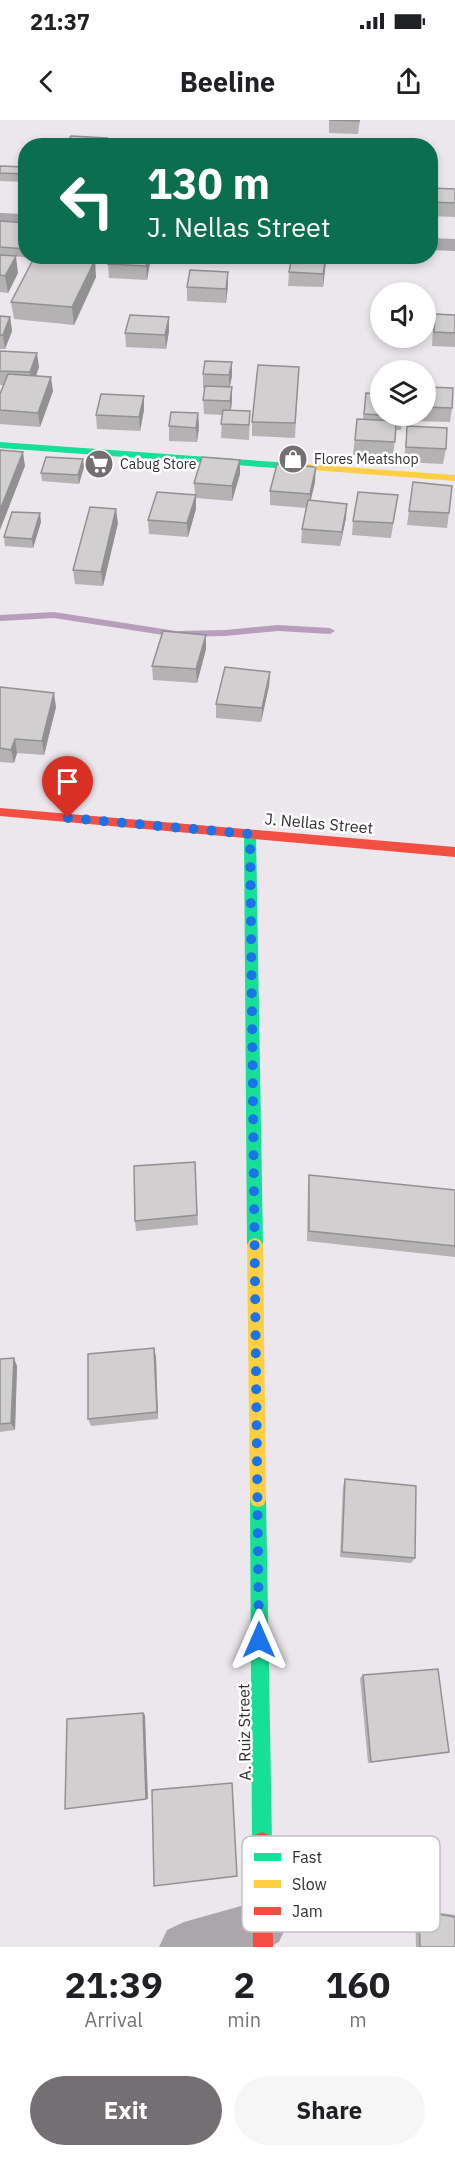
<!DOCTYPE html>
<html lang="en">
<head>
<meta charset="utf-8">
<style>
	:root { --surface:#fff; --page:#f6f6f6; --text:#202124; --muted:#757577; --accent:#736f73 }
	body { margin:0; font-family:"IBM Plex Sans",sans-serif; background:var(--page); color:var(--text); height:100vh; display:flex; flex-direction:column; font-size:22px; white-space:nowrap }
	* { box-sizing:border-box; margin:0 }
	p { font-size:20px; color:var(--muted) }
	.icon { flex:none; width:33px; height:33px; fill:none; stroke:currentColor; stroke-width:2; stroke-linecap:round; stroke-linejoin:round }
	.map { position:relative; height:1827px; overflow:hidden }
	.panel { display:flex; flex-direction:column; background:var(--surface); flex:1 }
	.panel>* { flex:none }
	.guide { position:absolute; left:18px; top:18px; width:420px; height:126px; border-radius:24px; box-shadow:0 3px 9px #0003; background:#0b6e4f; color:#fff; overflow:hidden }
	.controls { position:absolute; left:370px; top:162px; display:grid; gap:12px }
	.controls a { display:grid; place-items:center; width:66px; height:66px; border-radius:50%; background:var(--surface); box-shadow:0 3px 9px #0003; font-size:30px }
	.pin { position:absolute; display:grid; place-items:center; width:51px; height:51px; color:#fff; margin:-62px -26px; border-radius:50% 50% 50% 0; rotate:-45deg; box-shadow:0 0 6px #0007 }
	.pin .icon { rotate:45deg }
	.me { position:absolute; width:66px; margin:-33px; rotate:0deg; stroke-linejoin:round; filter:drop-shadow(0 0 4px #0008) }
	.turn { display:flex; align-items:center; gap:21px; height:126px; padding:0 30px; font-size:27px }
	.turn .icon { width:78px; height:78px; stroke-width:2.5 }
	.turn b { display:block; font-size:42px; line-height:51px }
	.eta { display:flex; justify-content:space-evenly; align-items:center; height:102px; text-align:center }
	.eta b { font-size:36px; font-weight:800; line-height:42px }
	.primary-button { display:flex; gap:12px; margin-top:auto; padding:12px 30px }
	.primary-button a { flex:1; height:69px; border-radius:36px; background:var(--accent); color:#fff; font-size:24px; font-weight:800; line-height:69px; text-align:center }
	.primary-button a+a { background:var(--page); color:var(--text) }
	.status { display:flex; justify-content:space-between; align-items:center; height:42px; padding:0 30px; background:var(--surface); direction:ltr }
	.status svg { height:16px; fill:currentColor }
	header { display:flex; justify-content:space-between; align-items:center; height:78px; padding:0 30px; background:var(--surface); font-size:27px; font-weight:800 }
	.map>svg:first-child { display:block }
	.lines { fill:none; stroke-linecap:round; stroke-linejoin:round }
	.stream { fill:#b99dbd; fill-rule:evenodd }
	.street { fill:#aaa6ab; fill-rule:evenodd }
	.fast { fill:#16e098; fill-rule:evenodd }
	.slow { fill:#ffcf43; fill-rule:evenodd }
	.jam { fill:#f24e42; fill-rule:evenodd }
	.wall { fill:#b4b2b3 }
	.shaded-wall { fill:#929192 }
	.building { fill:#d1cfd0; stroke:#929192; stroke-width:1.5 }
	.route { stroke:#1a73e8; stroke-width:10; stroke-dasharray:0 18 }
	.labels { text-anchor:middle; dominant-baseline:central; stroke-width:5; stroke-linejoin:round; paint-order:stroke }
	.far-poi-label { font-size:14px; fill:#322f32; stroke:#fff; text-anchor:start }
	.street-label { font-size:16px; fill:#322f32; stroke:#fff }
	.key { fill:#fff; stroke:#c2c1c2; stroke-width:1.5 }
	.key-label { font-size:16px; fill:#322f32 }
</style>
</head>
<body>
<div class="status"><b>21:37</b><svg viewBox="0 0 49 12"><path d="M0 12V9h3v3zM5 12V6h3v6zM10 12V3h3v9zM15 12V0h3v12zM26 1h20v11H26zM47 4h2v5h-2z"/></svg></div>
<header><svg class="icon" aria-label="back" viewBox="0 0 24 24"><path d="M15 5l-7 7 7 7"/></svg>Beeline<svg class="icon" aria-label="share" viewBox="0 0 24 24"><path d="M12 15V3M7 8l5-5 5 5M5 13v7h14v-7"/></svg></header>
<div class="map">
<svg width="455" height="1827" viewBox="0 0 455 1827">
	<rect width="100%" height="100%" fill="#ebe7ec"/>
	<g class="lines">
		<!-- stream -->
		<path class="stream" d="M54,492L176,511L225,510L278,505L330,508L335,511L330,514L278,511L225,516L176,517L54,498L0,501V495Z"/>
		<!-- street -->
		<path class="street" d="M0,93L26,94V105L0,103Z
			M430,118L455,119V131L430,130Z
			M262,1780L279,1788L287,1805L279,1822L268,1827H159L167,1810L184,1802Z"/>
		<!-- fast -->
		<path class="fast" d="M0,322L290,343L295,346L290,349L0,328Z
			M250,710L256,714L263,1125L260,1130L255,1132L250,1130L247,1125L244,714Z
			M258,1371L264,1373L266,1379L272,1722L269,1729L262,1732L255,1729L252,1722L250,1379L252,1373Z"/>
		<!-- slow -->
		<path class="slow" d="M290,343L455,355V361L287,348L285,346Z
			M255,1118L260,1120L263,1125L266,1379L264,1385L258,1387L252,1385L250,1379L247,1125L250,1120Z"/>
		<!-- jam -->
		<path class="jam" d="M0,688L455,727V737L0,696Z
			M262,1712L269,1715L272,1722L273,1827H253L252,1722L255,1715Z"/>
	</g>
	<!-- wall -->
	<path class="wall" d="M329,0H360L358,14L329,13Z
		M0,46L26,47V62L0,61Z
		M430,68L455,69V97L430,96Z
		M0,101L26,103V136H54L96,157L74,205L14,199L11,182L34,138L0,135Z
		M0,135L18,153L8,173L0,172Z
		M111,136H150V143L147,160L109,158L108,144Z
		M189,136H227L226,141L189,139Z
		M326,138L323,167L288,166L289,152Z
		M228,165L226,183L187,181V167Z
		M435,194L455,195V227L432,226L433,208Z
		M0,196L10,197L12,211L5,229H0Z
		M169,211L166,229L126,227L125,213Z
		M0,231L39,247L36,256L53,271L40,307L0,304V274L3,265H0Z
		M232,242V256L230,267H232V281L231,290L250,291L249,320L221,318L222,295L204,294L203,280L205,268H203V254Z
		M299,247L295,318L252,316V302Z
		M426,267L452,288L450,302L411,301V296H426Z
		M366,273L381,274V296H403L401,310H396L393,336L353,335L357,299H363Z
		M144,276V290L140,311L97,309L96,295Z
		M198,293L199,307L197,322L169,321V306Z
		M407,306L446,329L443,344L404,342Z
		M240,340V354L232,381L196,378V389L188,417L149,414L148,400L195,375L194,363Z
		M84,347L79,364L42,361L41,353Z
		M315,362L310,380L346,398L340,426L301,423L302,409L306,388L270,385V371Z
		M413,362L449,393L447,408L407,405Z
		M398,375L391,418L352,415L353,401Z
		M41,402L33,428L5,426L4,417Z
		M118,403L103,466L75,464L73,450Z
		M206,515V529L197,563L153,560L152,546Z
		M270,552L269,566L261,602L216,598V584Z
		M0,567L56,587L44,635L17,633L14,643L0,642Z
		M195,1042L198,1105L136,1111L135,1101Z
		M309,1055L455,1070V1137L307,1121L308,1065Z
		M156,1237L158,1299L91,1306L88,1299Z
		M0,1239L17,1246L15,1310L0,1312Z
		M345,1359L415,1438L411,1443L340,1437L343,1366Z
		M363,1555L449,1632L368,1643L360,1558Z
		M415,1789L455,1795V1827H416Z"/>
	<!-- shaded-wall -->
	<path class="shaded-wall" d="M16,136L18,153L8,173L5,156Z
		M148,136H150V143L147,160L146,146Z
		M326,138L325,151L323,167V154Z
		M95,140L96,157L74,205L72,187Z
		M228,152V165L226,183V169Z
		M10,197L12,211L5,229L3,215Z
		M169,197V211L166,229L165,215Z
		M37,233L39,247L32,267L30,252Z
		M232,242V256L229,269V255Z
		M51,257L53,271L40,307L38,293Z
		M232,267V281L230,295V281Z
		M144,276V290L140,311L139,297Z
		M198,293L199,307L197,322L196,308Z
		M23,332L25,346L0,410V390Z
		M83,339L84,347L79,364L78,355Z
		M240,340V354L232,381V366Z
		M316,347L315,362L309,388L310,374Z
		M196,375V389L188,417L187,403Z
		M347,384L346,398L340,426L342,412Z
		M116,389L118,403L103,466L101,452Z
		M40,393L41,402L33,428L32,419Z
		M206,515V529L197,563L196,549Z
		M270,552L269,566L261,602L262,588Z
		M54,573L56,587L44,635L42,621Z
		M15,619L17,633L14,643L11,630Z
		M154,1228L156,1237L158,1299L157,1292Z
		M14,1238L17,1246L15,1310L11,1303Z
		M143,1593L145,1595L148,1679H146Z"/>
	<!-- building -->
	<path class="building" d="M329,0H359V1Z
		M71,16L107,18L104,26H50L53,21L67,22Z
		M0,46L26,47L25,54L0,53Z
		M430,68L455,69V83L430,82Z
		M0,101L26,103V129L0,127Z
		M0,135L16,136L5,156L0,155Z
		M35,136H54L95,140L72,187L11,182Z
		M111,136H148L146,146L108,144Z
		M292,136L326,138L323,154L289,152Z
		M190,150L228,152L226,169L187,167Z
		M435,194L455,195V213L434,212Z
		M130,195L169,197L165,215L125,213Z
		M0,196L10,197L3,215H0Z
		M0,231L37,233L30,252L0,251Z
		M205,241L232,242L229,255L203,254Z
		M258,245L299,247L295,303L252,302Z
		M8,254L51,257L38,293L0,290V274Z
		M205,266L232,267L230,281L203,280Z
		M426,267L453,268L452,288L426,287Z
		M366,273L381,274V295L364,294Z
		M101,274L144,276L139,297L96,295Z
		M223,290L250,291L249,305L221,304Z
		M171,292L198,293L196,308L169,306Z
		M357,299L396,301L395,322L355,320Z
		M407,306L447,308L446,329L406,327Z
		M0,330L23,332L0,390Z
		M46,337L83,339L78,355L41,353Z
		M202,337L240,340L232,366L194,363Z
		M277,344L316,347L310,374L270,371Z
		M413,362L452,366L449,393L409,391Z
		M157,372L196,375L187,403L148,400Z
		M358,372L398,375L393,403L353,401Z
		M308,380L347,384L342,412L302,409Z
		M90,387L116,389L101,452L73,450Z
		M12,392L40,393L32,419L4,417Z
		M163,511L206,515L196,549L152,546Z
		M225,547L270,552L262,588L216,584Z
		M0,567L54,573L42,621L15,619L11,630L0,628Z
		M195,1042L197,1095L135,1101L134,1046Z
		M309,1055L455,1070V1126L309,1111Z
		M154,1228L157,1292L88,1299V1234Z
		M14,1238L11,1303L0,1304V1239Z
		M345,1359L416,1366L415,1438L342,1432Z
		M438,1549L449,1632L371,1642L363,1555Z
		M143,1593L146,1679L65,1689L67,1599Z
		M232,1663L237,1756L154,1766L152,1670Z
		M419,1791L455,1797V1827H420Z"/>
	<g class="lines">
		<!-- route -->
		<path class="route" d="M68,698L250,714L259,1520"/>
	</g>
	<!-- icons -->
	<defs>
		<g id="shop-disc" transform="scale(1.5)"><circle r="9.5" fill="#736f73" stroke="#fff"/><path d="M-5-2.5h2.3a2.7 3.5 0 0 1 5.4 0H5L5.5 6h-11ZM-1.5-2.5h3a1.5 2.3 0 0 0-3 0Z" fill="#fff"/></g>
		<g id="supermarket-disc" transform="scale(1.5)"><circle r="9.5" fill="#736f73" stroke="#fff"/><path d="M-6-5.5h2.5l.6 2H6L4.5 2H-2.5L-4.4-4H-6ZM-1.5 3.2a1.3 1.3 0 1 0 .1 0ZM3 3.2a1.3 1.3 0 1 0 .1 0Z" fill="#fff"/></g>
	</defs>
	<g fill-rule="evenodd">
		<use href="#shop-disc" x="293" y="339"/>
		<use href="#supermarket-disc" x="99" y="344"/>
	</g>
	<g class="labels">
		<!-- far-poi labels -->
		<g class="far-poi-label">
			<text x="314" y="339">Flores Meatshop</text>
			<text x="120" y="344">Cabug Store</text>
		</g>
		<!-- street labels -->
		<g class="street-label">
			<text transform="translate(319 703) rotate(5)">J. Nellas Street</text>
			<text transform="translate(244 1612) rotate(-91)">A. Ruiz Street</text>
		</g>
	</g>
	<!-- legend -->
	<rect x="242" y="1716" width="198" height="96" rx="9" class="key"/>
	<rect x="254" y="1733" width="27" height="8" fill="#16e098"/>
	<rect x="254" y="1760" width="27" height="8" fill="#ffcf43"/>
	<rect x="254" y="1787" width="27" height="8" fill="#f24e42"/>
	<g class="key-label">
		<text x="292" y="1743">Fast</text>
		<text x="292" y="1770">Slow</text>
		<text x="292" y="1797">Jam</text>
	</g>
</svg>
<div class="controls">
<a><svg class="icon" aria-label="sound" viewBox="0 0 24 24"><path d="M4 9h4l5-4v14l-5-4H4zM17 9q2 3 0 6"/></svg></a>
<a><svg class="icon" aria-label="layers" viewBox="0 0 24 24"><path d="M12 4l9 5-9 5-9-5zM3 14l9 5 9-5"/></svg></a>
</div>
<div class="pin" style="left:68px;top:698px;background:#d93025"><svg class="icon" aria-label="arrive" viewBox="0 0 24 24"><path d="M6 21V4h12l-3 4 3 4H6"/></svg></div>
<svg class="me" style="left:259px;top:1520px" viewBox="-20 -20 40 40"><path d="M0-17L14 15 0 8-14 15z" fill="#1a73e8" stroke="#fff" stroke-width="4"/></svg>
<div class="guide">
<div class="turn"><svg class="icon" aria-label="left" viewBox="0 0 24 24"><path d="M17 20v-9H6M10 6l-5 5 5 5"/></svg><div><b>130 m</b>J. Nellas Street</div></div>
</div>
</div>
<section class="panel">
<div class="eta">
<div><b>21:39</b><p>Arrival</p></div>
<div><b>2</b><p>min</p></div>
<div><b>160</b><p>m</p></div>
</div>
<div class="primary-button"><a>Exit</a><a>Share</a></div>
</section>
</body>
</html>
